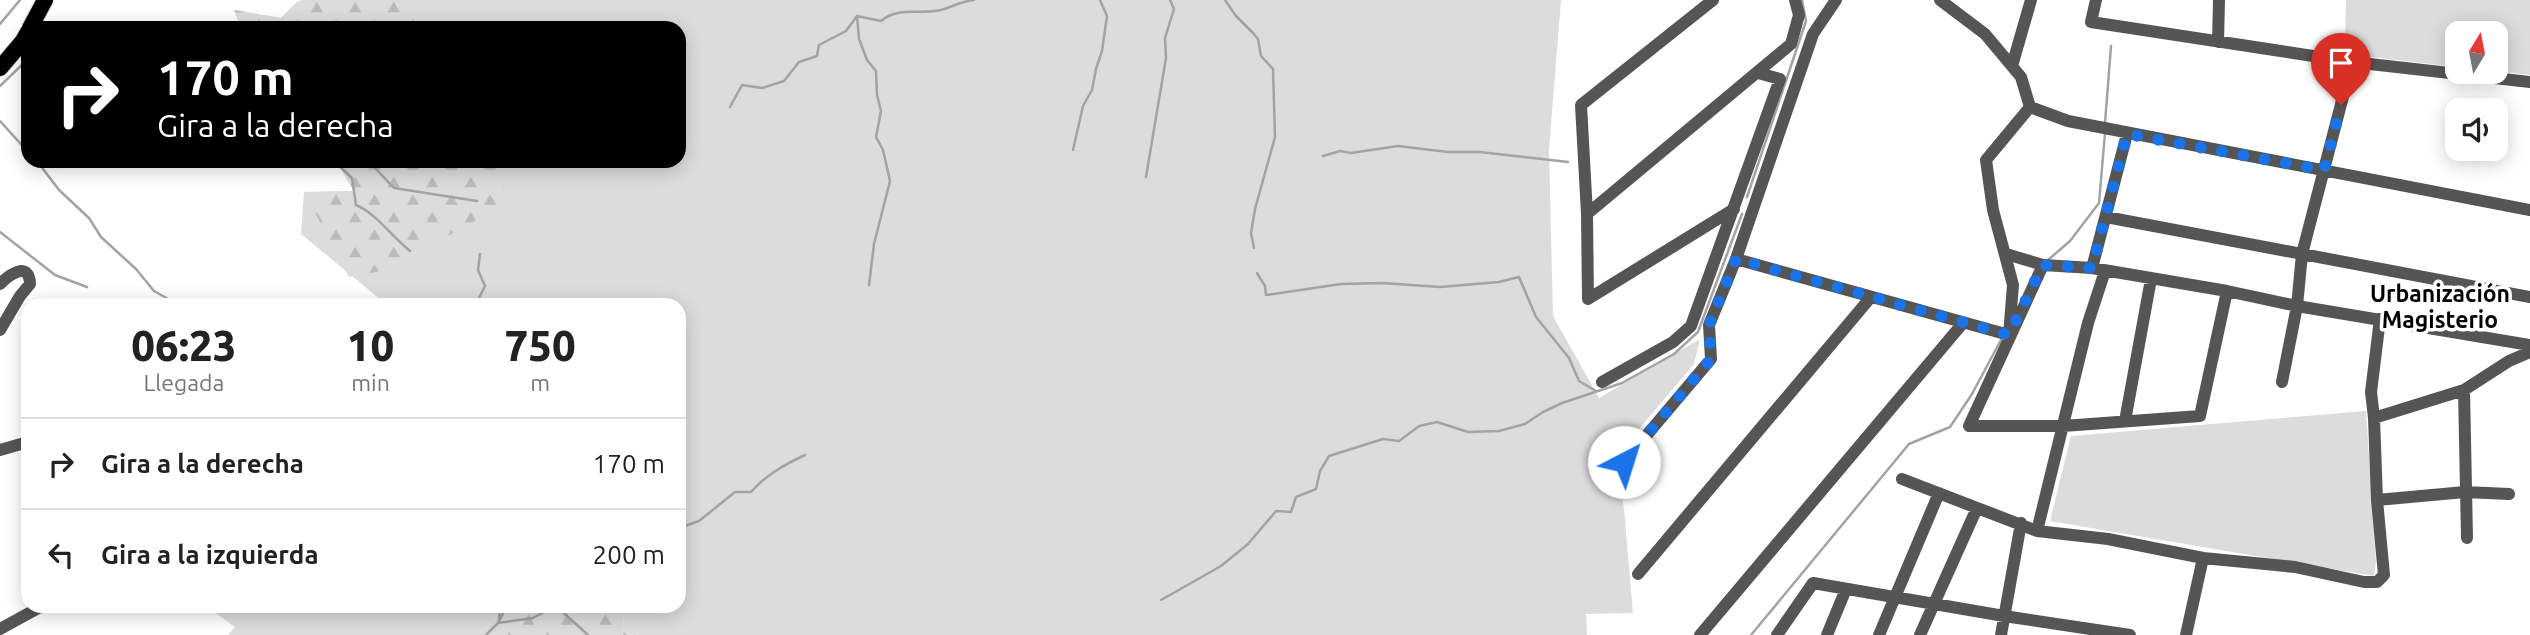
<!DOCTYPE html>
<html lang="es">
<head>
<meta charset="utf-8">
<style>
	:root { --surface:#fff; --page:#f2f2f2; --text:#222; --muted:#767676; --line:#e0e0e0 }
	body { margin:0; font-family:Ubuntu,sans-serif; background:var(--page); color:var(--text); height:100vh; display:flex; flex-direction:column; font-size:26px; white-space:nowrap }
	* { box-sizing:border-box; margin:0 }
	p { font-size:23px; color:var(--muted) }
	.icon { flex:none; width:38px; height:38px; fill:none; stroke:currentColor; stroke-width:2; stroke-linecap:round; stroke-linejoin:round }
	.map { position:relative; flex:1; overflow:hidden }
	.side { position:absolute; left:21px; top:298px; width:665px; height:315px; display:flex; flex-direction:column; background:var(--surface); border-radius:21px; box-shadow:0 4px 18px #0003 }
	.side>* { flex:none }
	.guide { position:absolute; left:21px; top:21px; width:665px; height:147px; border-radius:21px; box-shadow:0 4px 18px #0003; background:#000; color:#fff; overflow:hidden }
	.needle { width:46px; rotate:10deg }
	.tools { position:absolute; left:2445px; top:21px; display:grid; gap:14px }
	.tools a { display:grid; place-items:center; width:63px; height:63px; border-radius:14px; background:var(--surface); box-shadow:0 4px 18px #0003; font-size:35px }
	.pin { position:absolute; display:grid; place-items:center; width:60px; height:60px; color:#fff; margin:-72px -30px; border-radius:50% 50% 50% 0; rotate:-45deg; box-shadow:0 0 7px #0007 }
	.pin .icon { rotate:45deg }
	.me { position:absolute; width:77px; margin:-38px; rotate:40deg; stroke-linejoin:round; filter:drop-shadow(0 0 5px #0008) }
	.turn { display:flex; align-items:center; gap:24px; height:147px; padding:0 21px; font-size:32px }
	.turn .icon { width:91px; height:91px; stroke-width:2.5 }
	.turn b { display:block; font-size:49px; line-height:60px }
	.eta { display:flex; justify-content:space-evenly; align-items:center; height:119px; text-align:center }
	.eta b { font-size:42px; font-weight:800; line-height:49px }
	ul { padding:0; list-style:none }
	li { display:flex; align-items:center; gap:21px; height:91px; padding:0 21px; border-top:2px solid var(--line) }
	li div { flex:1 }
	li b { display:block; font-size:26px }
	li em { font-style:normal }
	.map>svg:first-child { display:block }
	.green { fill:#dcdcdc }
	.forest { fill:url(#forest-firs) }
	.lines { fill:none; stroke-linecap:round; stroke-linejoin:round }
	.stream { stroke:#a3a3a3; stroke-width:2.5 }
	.major-casing { stroke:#dbdbdb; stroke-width:18 }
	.minor { stroke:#555; stroke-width:12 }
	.major { stroke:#000; stroke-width:16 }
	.route { stroke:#1a73e8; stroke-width:12; stroke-dasharray:0 21.6 }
	.labels { text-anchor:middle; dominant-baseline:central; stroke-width:7; stroke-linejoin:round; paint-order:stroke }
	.neighbourhood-label { font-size:23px; font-weight:bold; fill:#000; stroke:#fff }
</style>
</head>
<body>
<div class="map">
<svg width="2530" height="635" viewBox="0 0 2530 635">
	<defs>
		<pattern id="forest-firs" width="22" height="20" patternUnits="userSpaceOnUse" patternTransform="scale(1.75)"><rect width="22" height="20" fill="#dcdcdc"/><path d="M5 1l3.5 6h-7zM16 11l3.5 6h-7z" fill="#bbb"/></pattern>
	</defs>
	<rect width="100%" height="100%" fill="#fff"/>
	<!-- green -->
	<path class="green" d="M302,0H1561L1549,150L1553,316L1599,398L1700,339L1694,364L1616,456L1624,509L1633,613L1586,614L1587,635H639L624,632L623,606H679V304H386L301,234L304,192L354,191L336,161H679V28H241L234,10L281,18L297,2Z
		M2346,0H2530V75L2496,71V33H2457V67L2345,54Z
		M2366,411L2376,562L2374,576L2050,521L2071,436Z
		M217,606H507L499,623L508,635H228L235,627L214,612Z"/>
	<!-- forest -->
	<path class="forest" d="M302,0H415L443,28H241L234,10L281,18L297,2Z
		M336,161H515L507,171L500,207L386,270L349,277L304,192L354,191Z
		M507,606H623L624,632L639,635H508L498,623Z"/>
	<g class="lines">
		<!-- stream -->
		<path class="stream" d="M1225,0L1236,16L1253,33L1258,39L1261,56L1273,69L1275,137L1255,209L1251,233L1254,248
			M857,16L859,39L867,60L876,71L877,95L881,111L876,137L883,150L890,181L874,244L869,285
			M0,24L20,0
			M360,28H438
			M0,86L28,59
			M730,107L742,85L762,88L784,81L799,62L817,56L819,45L846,31L857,16L881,21C899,6 919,15 941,10C953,7 961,1 974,0
			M0,121L28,152
			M2105,123L2111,46
			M1073,150L1083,106L1092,90L1096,69L1102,51L1107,16L1100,0
			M1323,156L1340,151L1351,153L1398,146L1448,152H1480L1568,162
			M37,161L59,190L89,218L101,237L136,269L154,291L177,304
			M334,161L352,178L356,205C377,214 391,236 410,251
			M365,161L371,164L394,188L477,201
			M1146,177L1166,58L1165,38L1174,9L1170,0
			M1747,197L1806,21L1802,0
			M0,232L55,275L87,287
			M2048,260L2070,241L2099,203L2105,133
			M1257,273L1265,286L1266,295L1341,284L1382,283L1440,287L1499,282L1519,277L1536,317L1569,358L1579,381L1596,391
			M476,304L485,286L478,270L480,254
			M679,528L699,521L735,492H751C767,474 784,465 805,455
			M1161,600L1221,566L1248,544L1276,511L1291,512L1296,497L1316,489L1320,471L1329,456L1383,439L1399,441L1419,426L1437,422L1468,432L1499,431L1525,424L1543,412L1562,403L1622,383L1674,354L1698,332L1742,214
			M557,607L588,635
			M499,620L500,606
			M498,623L533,618L556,606
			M486,635L498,623L507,606
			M1751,635L1909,444L1950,427L1972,394L2002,338"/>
		<!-- major casing -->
		<g class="major-casing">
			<path id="major" d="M30,28L45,0
				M0,68L23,41L28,32"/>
		</g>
		<!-- minor -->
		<path class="minor" d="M1940,0L1985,34L2021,77L2030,107L2068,121L2530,210
			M2096,0L2091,22L2352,62L2530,82
			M2218,42L2219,0
			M2012,66L2031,0
			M1587,214L1791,44L1799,15L1795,0
			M2106,217L2530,297
			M2006,254L2043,265L2092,268L2227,291L2297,306L2530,345
			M1736,259L2009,335L2013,285L1993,210L1986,160L2030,107
			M2043,265L1969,426H2063L2200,416L2227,291
			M2092,268L2127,134
			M0,284C9,275 29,260 30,284L20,296L0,330
			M1588,299L1587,214L1581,105L1713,0
			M1588,299L1734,209
			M1602,382L1673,342L1691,326L1780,79L1758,73
			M2282,382L2297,306L2302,254L2352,62
			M2464,390L2467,538
			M2374,418L2464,390L2509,361L2530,352
			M2125,421L2151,279
			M0,450L28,442
			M1624,462L1711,359L1709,325L1736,259L1813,34L1836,0
			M1902,479L2037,531L2108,539L2203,558L2295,567L2364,582H2377L2384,575L2377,500L2374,418L2371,392L2380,319
			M2377,500L2465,492L2509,494
			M2037,531L2088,323L2105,271
			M1638,574L1871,297
			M0,629L42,606
			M1700,635L1963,323
			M1777,635L1813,583L2004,616L2130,635
			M1827,635L1846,589
			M1879,635L1939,493
			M1920,635L1977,508
			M2001,635L2021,523
			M2186,635L2203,558"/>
		<!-- major -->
		<use href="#major" class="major"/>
	</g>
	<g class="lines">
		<!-- route -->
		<path class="route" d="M1624,462L1711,359L1709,325L1736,259L2009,335L2043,265L2092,268L2127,134L2324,170L2341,105"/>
	</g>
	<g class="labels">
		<!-- neighbourhood labels -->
		<g class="neighbourhood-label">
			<text x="2440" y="293">Urbanización<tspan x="2440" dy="26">Magisterio</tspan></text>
		</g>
	</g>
</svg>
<div class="tools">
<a><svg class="needle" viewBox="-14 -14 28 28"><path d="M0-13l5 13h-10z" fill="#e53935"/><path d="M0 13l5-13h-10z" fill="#767676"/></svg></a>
<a><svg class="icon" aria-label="sound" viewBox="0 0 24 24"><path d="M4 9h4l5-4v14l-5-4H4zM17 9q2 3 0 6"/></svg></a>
</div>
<div class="pin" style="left:2341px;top:105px;background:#d93025"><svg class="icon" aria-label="arrive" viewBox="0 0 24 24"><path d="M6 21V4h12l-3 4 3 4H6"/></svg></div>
<svg class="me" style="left:1624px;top:462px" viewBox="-20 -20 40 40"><circle r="19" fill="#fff"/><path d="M0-13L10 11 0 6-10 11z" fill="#1a73e8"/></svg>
<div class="guide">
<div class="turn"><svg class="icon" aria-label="right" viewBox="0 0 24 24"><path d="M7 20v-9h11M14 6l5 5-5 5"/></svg><div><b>170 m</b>Gira a la derecha</div></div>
</div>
<section class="side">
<div class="eta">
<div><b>06:23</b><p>Llegada</p></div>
<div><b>10</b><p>min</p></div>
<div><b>750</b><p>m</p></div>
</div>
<ul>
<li><svg class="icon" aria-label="right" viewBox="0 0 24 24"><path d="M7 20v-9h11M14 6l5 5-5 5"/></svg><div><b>Gira a la derecha</b></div><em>170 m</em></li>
<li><svg class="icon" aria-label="left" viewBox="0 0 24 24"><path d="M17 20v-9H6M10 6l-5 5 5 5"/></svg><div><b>Gira a la izquierda</b></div><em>200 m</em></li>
</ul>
</section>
</div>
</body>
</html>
